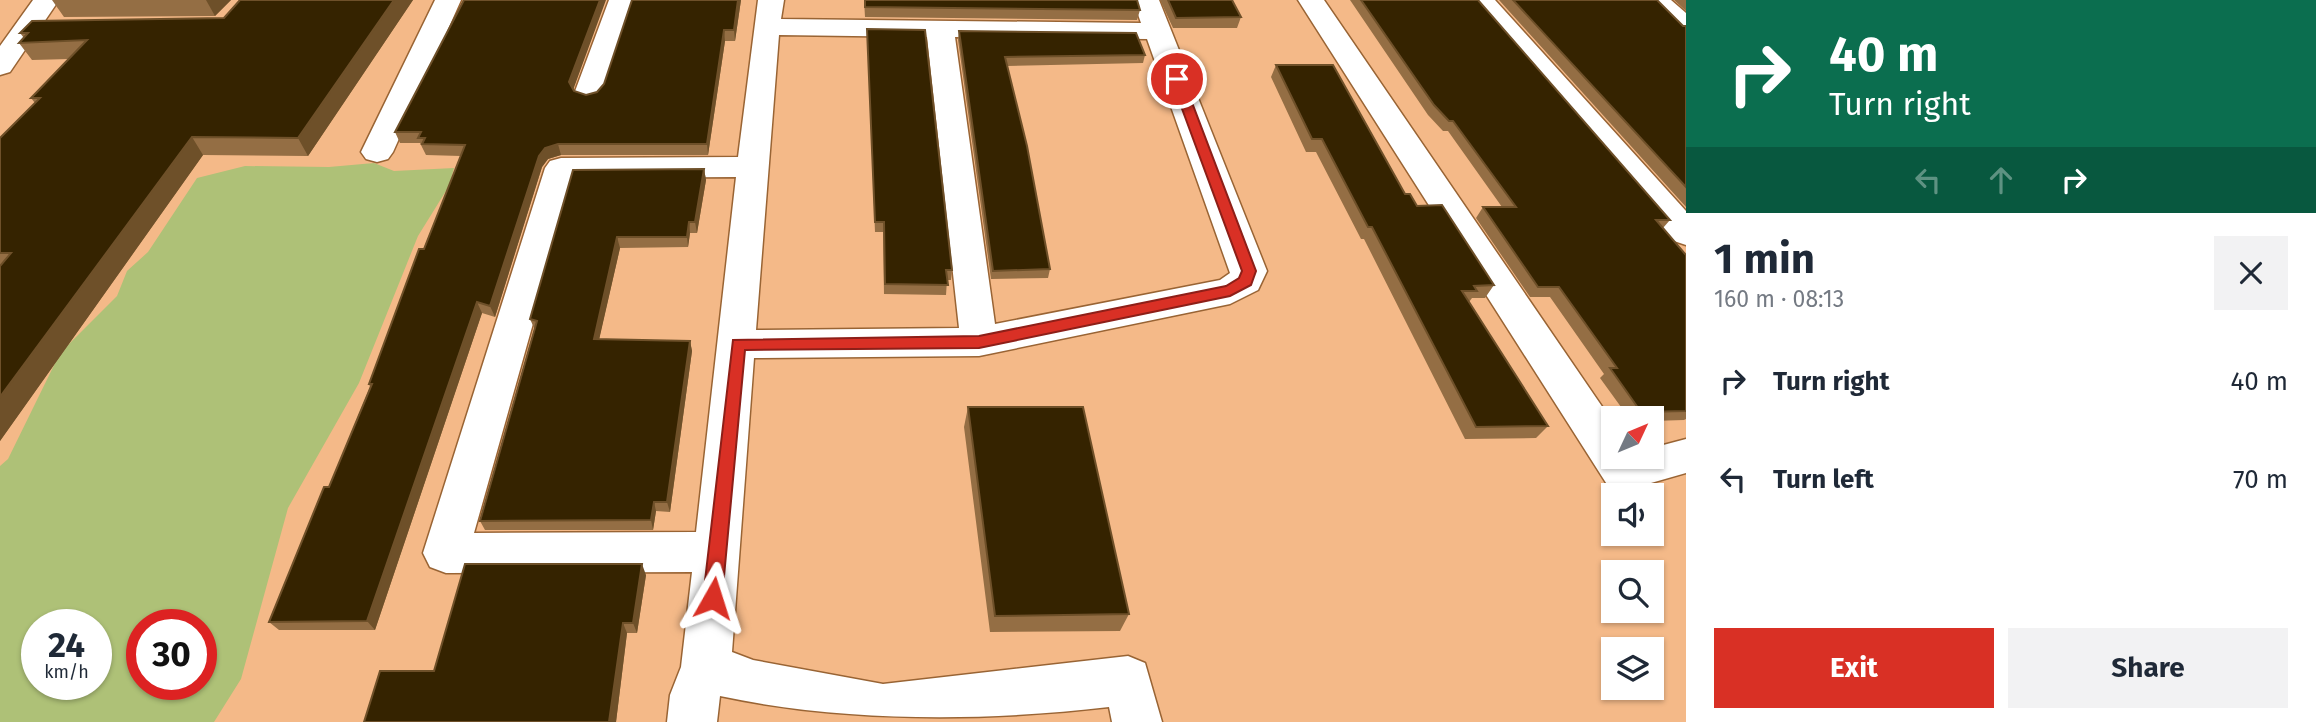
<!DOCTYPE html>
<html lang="en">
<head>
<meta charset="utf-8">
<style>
	:root { --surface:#fff; --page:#f2f2f3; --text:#1f2937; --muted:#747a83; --accent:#d93025 }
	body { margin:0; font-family:"Fira Sans",sans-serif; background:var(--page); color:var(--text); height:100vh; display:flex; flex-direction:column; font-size:26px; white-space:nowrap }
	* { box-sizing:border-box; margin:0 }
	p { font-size:23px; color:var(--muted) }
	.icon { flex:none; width:38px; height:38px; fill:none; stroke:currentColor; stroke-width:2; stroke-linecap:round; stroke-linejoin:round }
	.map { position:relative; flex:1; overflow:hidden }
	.panel { display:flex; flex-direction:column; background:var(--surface); width:630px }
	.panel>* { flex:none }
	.top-card { background:#0b6e4f; color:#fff; overflow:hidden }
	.needle { width:46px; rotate:46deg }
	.controls { position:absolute; left:1601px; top:406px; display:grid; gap:14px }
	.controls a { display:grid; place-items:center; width:63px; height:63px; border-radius:0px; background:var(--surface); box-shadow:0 2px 5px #0004; font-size:35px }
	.speed { position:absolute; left:21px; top:609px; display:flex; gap:14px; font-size:35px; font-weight:700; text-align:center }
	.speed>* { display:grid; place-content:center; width:91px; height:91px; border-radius:50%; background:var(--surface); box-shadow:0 2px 5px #0004; line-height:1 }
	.speed small { font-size:18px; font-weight:400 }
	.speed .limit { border:10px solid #d22; background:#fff; color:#111 }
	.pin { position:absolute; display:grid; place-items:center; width:60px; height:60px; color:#fff; margin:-30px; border:4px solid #fff; border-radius:50%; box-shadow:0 2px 7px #0007 }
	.me { position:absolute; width:77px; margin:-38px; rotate:6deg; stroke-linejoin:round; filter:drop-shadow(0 0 5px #0008) }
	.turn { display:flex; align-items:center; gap:24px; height:147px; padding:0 28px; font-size:32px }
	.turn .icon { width:91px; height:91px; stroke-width:2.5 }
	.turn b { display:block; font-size:49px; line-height:60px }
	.lanes { display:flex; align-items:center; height:66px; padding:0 28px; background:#0003; justify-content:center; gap:35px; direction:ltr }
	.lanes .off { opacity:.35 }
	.round { display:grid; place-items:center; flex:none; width:74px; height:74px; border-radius:0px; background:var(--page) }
	.overview { display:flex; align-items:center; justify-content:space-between; height:119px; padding:0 28px }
	h1 { font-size:42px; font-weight:700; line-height:52px }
	.action { display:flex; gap:14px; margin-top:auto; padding:14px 28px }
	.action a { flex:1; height:80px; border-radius:0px; background:var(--accent); color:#fff; font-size:28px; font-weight:700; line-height:80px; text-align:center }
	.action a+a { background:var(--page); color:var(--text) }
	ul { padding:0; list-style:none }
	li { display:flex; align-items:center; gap:21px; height:98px; padding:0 28px }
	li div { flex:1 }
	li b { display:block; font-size:26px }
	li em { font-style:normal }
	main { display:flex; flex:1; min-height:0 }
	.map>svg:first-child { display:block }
	.green { fill:#aec177; fill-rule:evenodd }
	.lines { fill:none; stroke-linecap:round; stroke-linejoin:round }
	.street-casing { stroke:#996434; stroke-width:3 }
	.street { fill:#fff; fill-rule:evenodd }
	.wall { fill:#946e44 }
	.shaded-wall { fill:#6e5029 }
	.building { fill:#352300; stroke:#6e5029; stroke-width:2 }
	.route { fill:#d93025; stroke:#8d1f18; stroke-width:2 }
</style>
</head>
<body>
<main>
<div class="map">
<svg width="1686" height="722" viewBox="0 0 1686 722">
	<rect width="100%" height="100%" fill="#f4b988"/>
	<!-- green -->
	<path class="green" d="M374,163L394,171L454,168L449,186L418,236L359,383L288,508L241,679L214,722H0V466L8,459L60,353L117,296L127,271L148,252L197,178L245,166L329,167ZM37,625H96V684H37ZM142,625H201V684H142Z"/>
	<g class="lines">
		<!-- street casing -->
		<g class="street-casing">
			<path id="street" d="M33,0H59L10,72L0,75V46Z
				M435,0H461L393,152L388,159L377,162L366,159L361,152Z
				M609,0H635L604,94L599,100L589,103L579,100L574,94Z
				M758,0H784L781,19L1141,23L1133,0H1159L1267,271L1258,290L1230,304L979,356L754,358L732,652L753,660L883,684L1128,656L1145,663L1162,722H1112L1109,707C982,722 841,722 720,696L717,722H667L670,695L681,667L692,572L446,573L430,567L423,553L545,168L550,161L561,158L738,157ZM779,35L927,37L959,328L756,330ZM955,37L1147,39L1230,273L1220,280L995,324ZM736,177L696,532L474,533L574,178Z
				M1298,0H1324L1614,424V457H1652V448L1686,439V473L1623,491L1608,486Z
				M1468,0H1495L1686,211V245L1674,241Z
				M1643,0H1671L1686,13V35L1676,33Z"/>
		</g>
		<!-- street -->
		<use href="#street" class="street"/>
	</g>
	<!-- wall -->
	<path class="wall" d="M52,0H231L215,16L64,17Z
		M240,0H413L308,156L203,155L0,441V138L35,103L31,98L69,59L32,60L19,43L24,38L20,33L224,18Z
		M741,0L735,41H725L708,155H561L548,159L542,167L495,317L482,313L375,630H279L269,622L329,487L370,387L369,384L461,156L426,155L420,143H400L395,132L573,89L574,91L586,95L597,92Z
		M864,0H1137L1140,10L1137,20L865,17Z
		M1160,0H1232L1241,17L1237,28H1173Z
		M1350,0H1478L1670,220L1663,228L1686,255V419L1684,420L1652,421V418H1629L1600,378L1604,374L1550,297H1530L1476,218L1483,207H1502L1448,131H1443L1428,115Z
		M1499,0H1657L1683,26H1686V207Z
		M1674,0H1686V11Z
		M867,29L952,270L951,280H947L946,295L884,294L883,232H875Z
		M959,31L1145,55L1143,63L1007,66L1050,269L1048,278L991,279L958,40Z
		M1276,65L1405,194L1494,285L1485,298H1472L1469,302L1548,426L1536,438L1465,439L1364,239H1361L1316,152H1306L1271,77Z
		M704,169L706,180L697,233H690L688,247L620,248L599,339L690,341L692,351L670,512L656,511L653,530H485L480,521L535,330L530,319L573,170Z
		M968,407L1129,614L1120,631L990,632L964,427Z
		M646,575L637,633H627L616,722H364L434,671Z"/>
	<!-- shaded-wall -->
	<path class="shaded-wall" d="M206,0H231L215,16Z
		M394,0H413L308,156L298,138Z
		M600,0H606L572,93L569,82Z
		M738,0H741L735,41L734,30Z
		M724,30L725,41L708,155L707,144Z
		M192,137L203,155L0,441V397Z
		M558,144L561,155L548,159L542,167L495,317L490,306L539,156L545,148Z
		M704,169L706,180L697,233L695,222Z
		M689,222L690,233L688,247L687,237Z
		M617,237L620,248L597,349L594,339Z
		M477,302L482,313L375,630L367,621Z
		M690,341L692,351L670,512L667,502Z
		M654,502L656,511L653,530L651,520Z
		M642,564L646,575L637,633L633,623Z
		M623,623L627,633L616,722H609Z"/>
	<!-- building -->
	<path class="building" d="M240,0H394L298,138L192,137L0,397V266L11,253H0V138L40,98H31L87,40L19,43L28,33H20L32,21L224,18Z
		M464,0H600L569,82L574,91L586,95L597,92L604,84L632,0H738L734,30H724L707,144H558L545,148L539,156L490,306L477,302L367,621L269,622L324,487H329L372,384H369L419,249H424L465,145L422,144L425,138H418L421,132H395Z
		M865,0H1137L1140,10L865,7Z
		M1168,0H1232L1241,17L1176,18Z
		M1361,0H1478L1670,220H1656L1686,255V411L1641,412L1610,368H1617L1559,287H1538L1483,207H1516L1453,121H1449L1434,105Z
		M1513,0H1657L1683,26H1686V187Z
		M867,29L925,30L952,270H946L948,285L885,284L884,222H875Z
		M959,31L1136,33L1145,55L1005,57L1027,146L1050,269L993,271Z
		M1276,65H1333L1405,194H1410L1417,206L1442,205L1494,285L1474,286L1477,291H1462L1548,426L1476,427L1372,227H1368L1322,139H1312Z
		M704,169L695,222H689L687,237H617L594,339L690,341L667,502H654L651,520L480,521L537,321L530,319L573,170Z
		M968,407H1083L1129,614L995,616Z
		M465,564H642L633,623H623L609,722H364L380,671H434Z"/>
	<!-- route -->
	<path class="route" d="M1177,75L1183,79L1256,271L1251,285L1230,296L979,348L745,350L722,598L720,604L713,607L706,604L703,598L733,340L979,336L1226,286L1239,278L1242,271L1171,79Z"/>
</svg>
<div class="controls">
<a><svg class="needle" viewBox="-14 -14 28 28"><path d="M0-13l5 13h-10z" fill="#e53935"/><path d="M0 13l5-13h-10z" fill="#747a83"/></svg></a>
<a><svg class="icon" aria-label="sound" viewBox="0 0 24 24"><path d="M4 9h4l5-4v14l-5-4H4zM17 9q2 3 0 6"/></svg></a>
<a><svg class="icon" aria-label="search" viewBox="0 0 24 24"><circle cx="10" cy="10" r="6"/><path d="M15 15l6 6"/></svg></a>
<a><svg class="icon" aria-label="layers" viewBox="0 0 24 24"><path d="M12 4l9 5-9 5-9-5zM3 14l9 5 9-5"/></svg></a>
</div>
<div class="speed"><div>24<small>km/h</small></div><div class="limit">30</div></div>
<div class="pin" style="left:1177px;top:79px;background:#d93025"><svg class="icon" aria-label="arrive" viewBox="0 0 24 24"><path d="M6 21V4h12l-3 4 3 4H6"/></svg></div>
<svg class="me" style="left:713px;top:598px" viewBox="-20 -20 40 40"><path d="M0-17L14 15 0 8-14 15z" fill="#d93025" stroke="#fff" stroke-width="4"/></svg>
</div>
<section class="panel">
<div class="top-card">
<div class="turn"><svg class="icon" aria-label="right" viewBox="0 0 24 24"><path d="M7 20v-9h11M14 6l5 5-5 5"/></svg><div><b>40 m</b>Turn right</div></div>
<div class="lanes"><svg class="icon off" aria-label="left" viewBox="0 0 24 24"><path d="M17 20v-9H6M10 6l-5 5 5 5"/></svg><svg class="icon off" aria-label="ahead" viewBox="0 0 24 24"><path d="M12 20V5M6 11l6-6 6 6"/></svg><svg class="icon" aria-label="right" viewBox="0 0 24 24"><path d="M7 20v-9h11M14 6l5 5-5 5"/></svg></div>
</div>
<div class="overview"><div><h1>1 min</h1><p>160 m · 08:13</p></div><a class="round"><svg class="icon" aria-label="close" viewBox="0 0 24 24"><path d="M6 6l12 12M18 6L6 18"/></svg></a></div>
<ul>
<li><svg class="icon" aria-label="right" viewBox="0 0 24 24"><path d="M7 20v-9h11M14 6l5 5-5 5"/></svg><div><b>Turn right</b></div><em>40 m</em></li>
<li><svg class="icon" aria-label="left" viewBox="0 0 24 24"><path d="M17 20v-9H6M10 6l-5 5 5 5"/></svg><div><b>Turn left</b></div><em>70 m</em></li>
</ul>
<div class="action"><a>Exit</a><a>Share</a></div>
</section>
</main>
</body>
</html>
